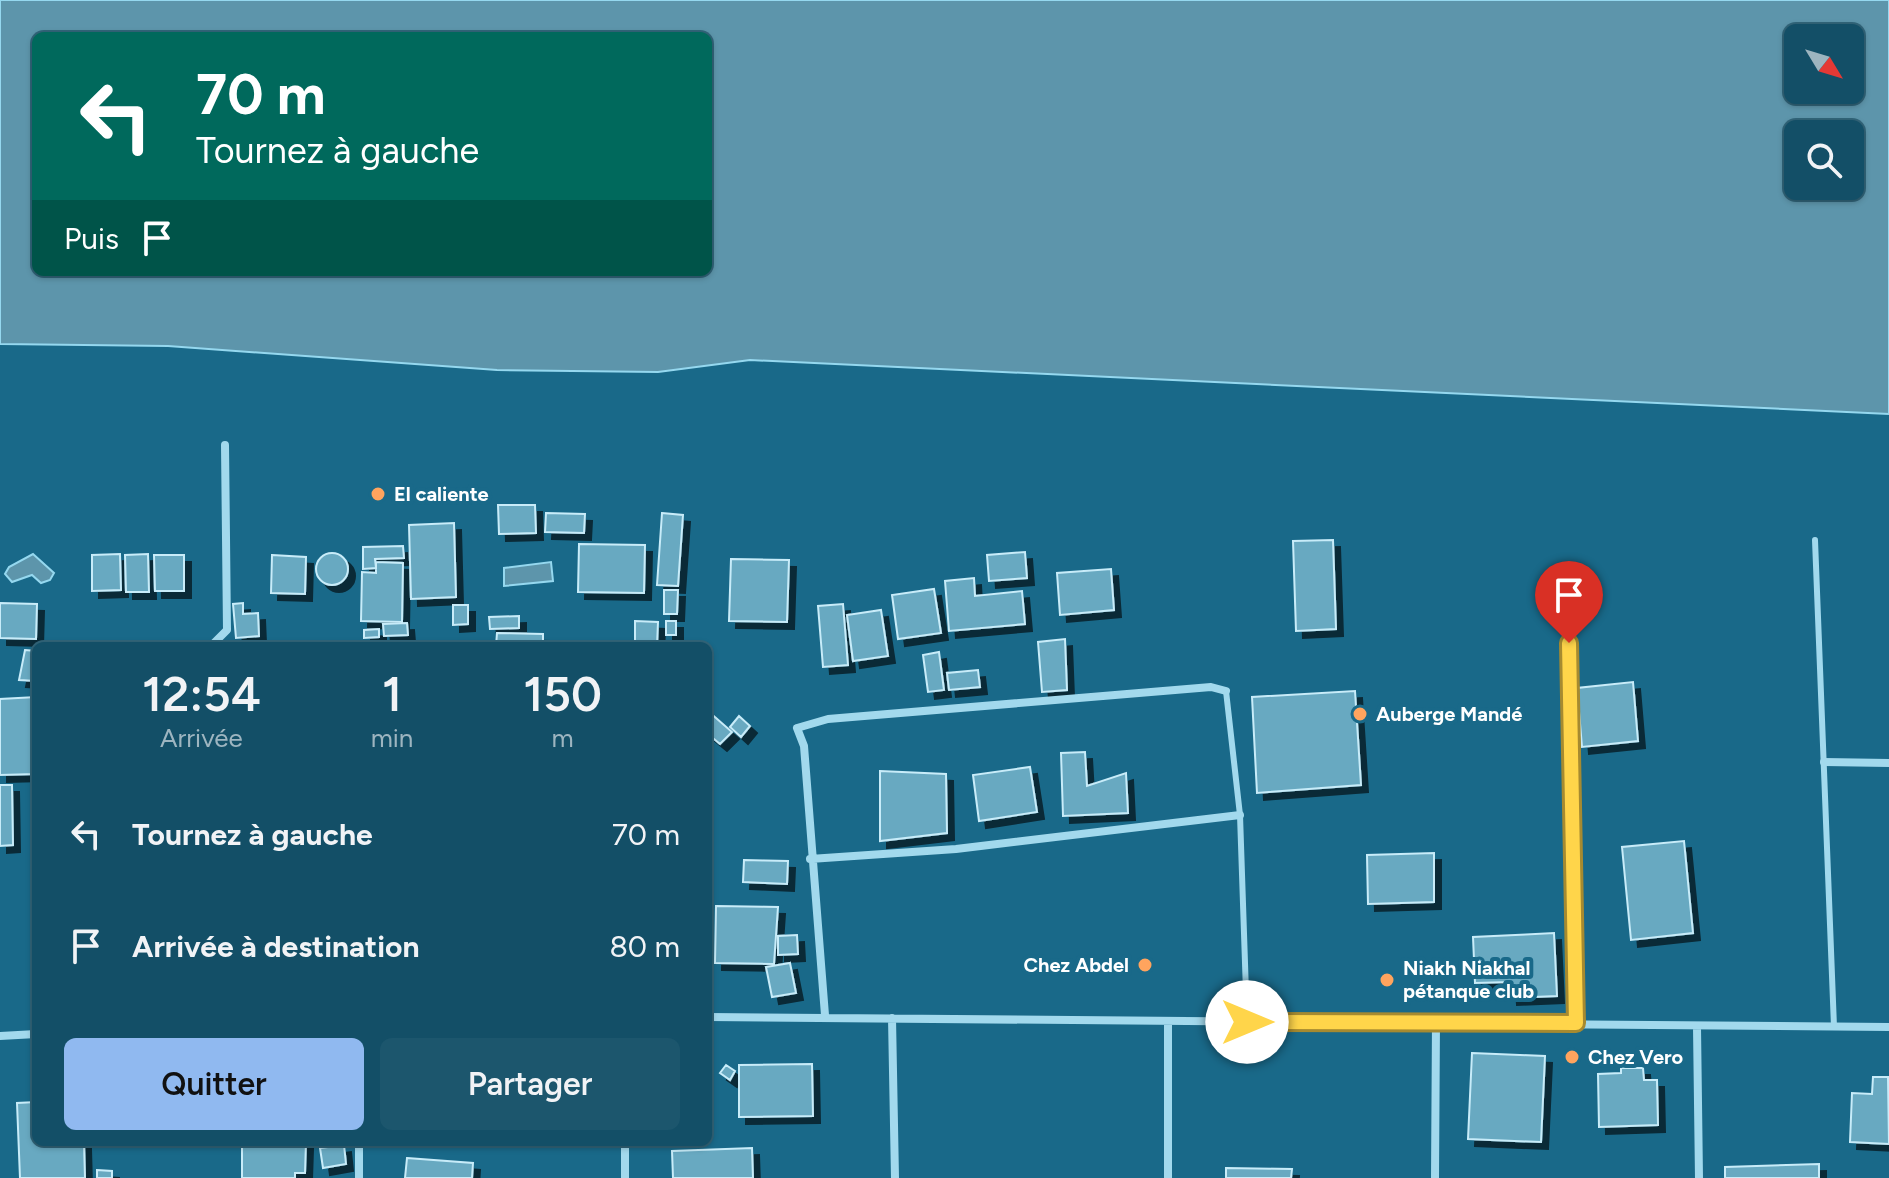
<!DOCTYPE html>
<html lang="fr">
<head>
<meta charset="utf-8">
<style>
	:root { --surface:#134f67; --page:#1c566d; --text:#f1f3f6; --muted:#9db5c0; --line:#32667b; --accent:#90b9f0 }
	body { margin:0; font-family:Figtree,sans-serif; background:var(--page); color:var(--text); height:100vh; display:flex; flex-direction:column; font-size:30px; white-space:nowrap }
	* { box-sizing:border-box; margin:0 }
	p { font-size:26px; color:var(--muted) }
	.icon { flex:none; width:44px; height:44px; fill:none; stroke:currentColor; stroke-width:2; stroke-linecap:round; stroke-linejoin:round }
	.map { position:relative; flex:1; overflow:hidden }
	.side { position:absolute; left:32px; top:642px; width:680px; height:504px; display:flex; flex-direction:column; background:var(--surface); border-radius:12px; box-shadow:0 2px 6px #0004,0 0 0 2px var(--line) }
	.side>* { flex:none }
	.guide { position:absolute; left:32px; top:32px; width:680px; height:244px; border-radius:12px; box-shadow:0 2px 6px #0004,0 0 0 2px var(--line); background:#00695c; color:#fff; overflow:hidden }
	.needle { width:52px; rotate:128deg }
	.tools { position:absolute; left:1784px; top:24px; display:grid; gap:16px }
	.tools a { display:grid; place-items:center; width:80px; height:80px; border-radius:12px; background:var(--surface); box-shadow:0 2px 6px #0004,0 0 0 2px var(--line); font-size:40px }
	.pin { position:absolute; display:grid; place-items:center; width:68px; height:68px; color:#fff; margin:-82px -34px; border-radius:50% 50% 50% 0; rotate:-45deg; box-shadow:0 0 8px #0007 }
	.pin .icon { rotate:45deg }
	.me { position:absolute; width:88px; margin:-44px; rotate:90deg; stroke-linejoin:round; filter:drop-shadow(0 0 6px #0008) }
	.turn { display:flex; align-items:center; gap:28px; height:168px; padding:0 32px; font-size:36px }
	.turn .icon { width:104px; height:104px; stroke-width:2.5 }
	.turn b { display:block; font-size:56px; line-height:68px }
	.then { display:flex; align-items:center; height:76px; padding:0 32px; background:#0003; gap:16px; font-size:30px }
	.eta { display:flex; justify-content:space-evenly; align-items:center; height:136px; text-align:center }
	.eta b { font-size:48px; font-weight:600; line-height:56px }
	.button { display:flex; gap:16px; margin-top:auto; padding:16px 32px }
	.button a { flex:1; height:92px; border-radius:12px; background:var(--accent); color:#111; font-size:32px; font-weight:600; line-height:92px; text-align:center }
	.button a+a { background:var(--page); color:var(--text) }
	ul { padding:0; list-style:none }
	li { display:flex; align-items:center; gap:24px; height:112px; padding:0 32px }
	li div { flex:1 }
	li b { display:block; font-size:30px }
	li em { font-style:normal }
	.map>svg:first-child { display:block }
	.water { fill:#5d95ab; stroke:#95d8ef; stroke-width:2; fill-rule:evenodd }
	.building { fill:#68a9c1; stroke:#c8ecf9; stroke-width:2; filter:url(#shadow) }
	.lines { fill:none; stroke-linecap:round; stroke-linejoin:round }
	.service { stroke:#a2d9ed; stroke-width:6 }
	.minor { stroke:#a2d9ed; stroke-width:8 }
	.route-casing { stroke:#a68a30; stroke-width:20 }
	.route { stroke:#ffd54a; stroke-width:14 }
	.poi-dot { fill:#ffa45e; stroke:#196989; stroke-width:3 }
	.labels { text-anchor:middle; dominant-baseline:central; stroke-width:8; stroke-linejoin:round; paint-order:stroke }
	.poi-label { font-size:20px; font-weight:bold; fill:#fff; stroke:#196989; text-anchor:start }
</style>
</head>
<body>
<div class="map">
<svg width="1889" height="1178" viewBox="0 0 1889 1178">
	<defs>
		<filter id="shadow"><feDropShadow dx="7" dy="7" stdDeviation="0" flood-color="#0009"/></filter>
	</defs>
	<rect width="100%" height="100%" fill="#196989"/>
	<!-- water -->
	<path class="water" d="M0,0H1889V414L750,360L658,372L497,370L168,346L0,344ZM708,36V272H36V36ZM1850,38V90H1798V38ZM1798,134H1850V186H1798Z
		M33,554L54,573L50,580L41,583L32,575L12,582L5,574L9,567Z
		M551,562L553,581L504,586V568Z"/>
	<!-- building -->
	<path class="building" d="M498,505H535L536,533L499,534Z
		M546,513L585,514L584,533L545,532Z
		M662,513L683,515L678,586L657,585Z
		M454,523L456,597L411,599L409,525Z
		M1333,540L1336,629L1296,631L1293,541Z
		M579,544L645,545L644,593L578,592Z
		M403,546L404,558L375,559L376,568L363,569V547Z
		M1025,552L1027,578L989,581L987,555Z
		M316 569a16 16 0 1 1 32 0a16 16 0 1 1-32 0Z
		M120,554L121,590L92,591V555Z
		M148,554L149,592H126L125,555Z
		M154,555H184V591H155Z
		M272,555L306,557L305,594L271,593Z
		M731,559L789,560L787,622L729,621Z
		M376,562L403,563L402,622L361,621L362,572L376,573Z
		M1111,569L1114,610L1060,615L1057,573Z
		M974,578L975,596L1022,591L1025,624L949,631L945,581Z
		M934,589L941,633L898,639L892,595Z
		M664,590H678L677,614H664Z
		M0,603L37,604L36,639L0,638Z
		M243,603V614L258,613L259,636L236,638L233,604Z
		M843,604L848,665L823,667L818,606Z
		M453,605H468V624L453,625Z
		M881,610L888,656L853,661L847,615Z
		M519,616V628L490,629L489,617Z
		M635,621L658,622L657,646H635Z
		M666,621H676V635H666Z
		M407,623L408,635L384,636L383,624Z
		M379,629V637L364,638V630Z
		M497,633L543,634V646H496Z
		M1065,639L1067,690L1042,692L1038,642Z
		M25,650L36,651V681L19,680Z
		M939,652L944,690L928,692L923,655Z
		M978,670L980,687L949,690L947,673Z
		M1633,682L1638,741L1582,747L1577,688Z
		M1355,691L1361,785L1257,793L1252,697Z
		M36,697V774L0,775V699Z
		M708,711L732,732L720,744L708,734Z
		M739,716L750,726L741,737L730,727Z
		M1085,752L1087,786L1126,773L1128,813L1063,816L1061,753Z
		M1030,767L1037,812L979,821L973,775Z
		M880,771L946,774L947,833L880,841Z
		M0,785H12L13,845L0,846Z
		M1684,841L1693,933L1631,940L1622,847Z
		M1434,853V902L1368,904L1367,855Z
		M744,860L788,861L787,884L743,882Z
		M716,906L778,907L774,964L715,963Z
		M1554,933L1557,996L1510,998L1509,982L1475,983L1473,937Z
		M797,935L798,954L778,955V936Z
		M790,963L796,993L772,997L766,967Z
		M1472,1053L1545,1056L1541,1142L1468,1139Z
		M812,1064L813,1116L739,1117V1065Z
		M726,1065L735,1071L730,1080L720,1073Z
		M1621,1068H1643L1644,1080H1657L1658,1125L1599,1127L1598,1074L1621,1073Z
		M1873,1077H1888L1889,1144L1850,1142L1852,1093L1872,1094Z
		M36,1102V1142H84L85,1178H20L17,1103Z
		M242,1142H306L305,1173H295V1178H242Z
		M344,1145L346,1164L323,1168L320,1148Z
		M752,1148L753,1178H673L672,1151Z
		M407,1158L473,1163L472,1178H405Z
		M1819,1164V1178H1725V1167Z
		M1226,1168L1292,1169L1291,1178H1226Z
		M97,1170L112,1171V1178H97Z"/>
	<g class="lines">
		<!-- service -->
		<path class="service" d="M1815,540L1834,1027
			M1569,643L1576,1023
			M1226,691L1240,815L1247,1022"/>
		<!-- minor -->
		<path class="minor" d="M211,646L227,630L225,445
			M1824,762L1889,763
			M810,859L956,849L1240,815
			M825,1015L804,746L797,728L828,719L1211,687L1226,691
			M708,1017L1889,1027
			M892,1018L895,1178
			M1168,1023V1178
			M1697,1027L1699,1178
			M0,1036L36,1034
			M359,1142V1178
			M625,1142V1178
			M1435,1178L1436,1021"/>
	</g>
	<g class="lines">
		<!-- route casing -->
		<g class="route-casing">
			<path id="route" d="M1247,1022L1576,1023L1569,643"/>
		</g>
		<!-- route -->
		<use href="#route" class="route"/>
	</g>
	<!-- markers -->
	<g class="poi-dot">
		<circle cx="378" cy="494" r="8"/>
		<circle cx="1360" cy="714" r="8"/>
		<circle cx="1145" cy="965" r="8"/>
		<circle cx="1387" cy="980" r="8"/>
		<circle cx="1572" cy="1057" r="8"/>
	</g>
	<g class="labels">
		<!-- poi labels -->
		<g class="poi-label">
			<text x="394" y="494">El caliente</text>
			<text x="1376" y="714">Auberge Mandé</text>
			<text x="1129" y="965" text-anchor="end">Chez Abdel</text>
			<text x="1403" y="968">Niakh Niakhal<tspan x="1403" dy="23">pétanque club</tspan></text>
			<text x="1588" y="1057">Chez Vero</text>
		</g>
	</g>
</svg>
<div class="tools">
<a><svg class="needle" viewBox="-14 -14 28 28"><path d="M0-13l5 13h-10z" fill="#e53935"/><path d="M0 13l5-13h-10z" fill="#9db5c0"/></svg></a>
<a><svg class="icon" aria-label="search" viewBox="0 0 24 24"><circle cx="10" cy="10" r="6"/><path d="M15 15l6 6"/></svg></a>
</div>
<div class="pin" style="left:1569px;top:643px;background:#d93025"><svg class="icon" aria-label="arrive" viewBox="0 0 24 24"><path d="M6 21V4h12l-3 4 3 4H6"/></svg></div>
<svg class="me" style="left:1247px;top:1022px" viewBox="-20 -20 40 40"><circle r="19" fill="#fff"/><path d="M0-13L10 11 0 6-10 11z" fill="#ffd54a"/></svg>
<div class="guide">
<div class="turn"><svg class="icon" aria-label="left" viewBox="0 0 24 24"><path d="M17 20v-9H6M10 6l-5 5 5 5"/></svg><div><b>70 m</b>Tournez à gauche</div></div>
<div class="then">Puis<svg class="icon" aria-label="arrive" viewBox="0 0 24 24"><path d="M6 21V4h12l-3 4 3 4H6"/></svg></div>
</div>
<section class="side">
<div class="eta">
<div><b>12:54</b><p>Arrivée</p></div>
<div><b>1</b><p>min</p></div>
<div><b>150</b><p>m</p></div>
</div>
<ul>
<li><svg class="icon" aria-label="left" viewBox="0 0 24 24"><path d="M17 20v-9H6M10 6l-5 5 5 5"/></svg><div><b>Tournez à gauche</b></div><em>70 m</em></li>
<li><svg class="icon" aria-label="arrive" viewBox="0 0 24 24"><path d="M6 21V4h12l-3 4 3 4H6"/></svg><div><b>Arrivée à destination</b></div><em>80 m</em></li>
</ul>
<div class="button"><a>Quitter</a><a>Partager</a></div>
</section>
</div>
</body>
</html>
